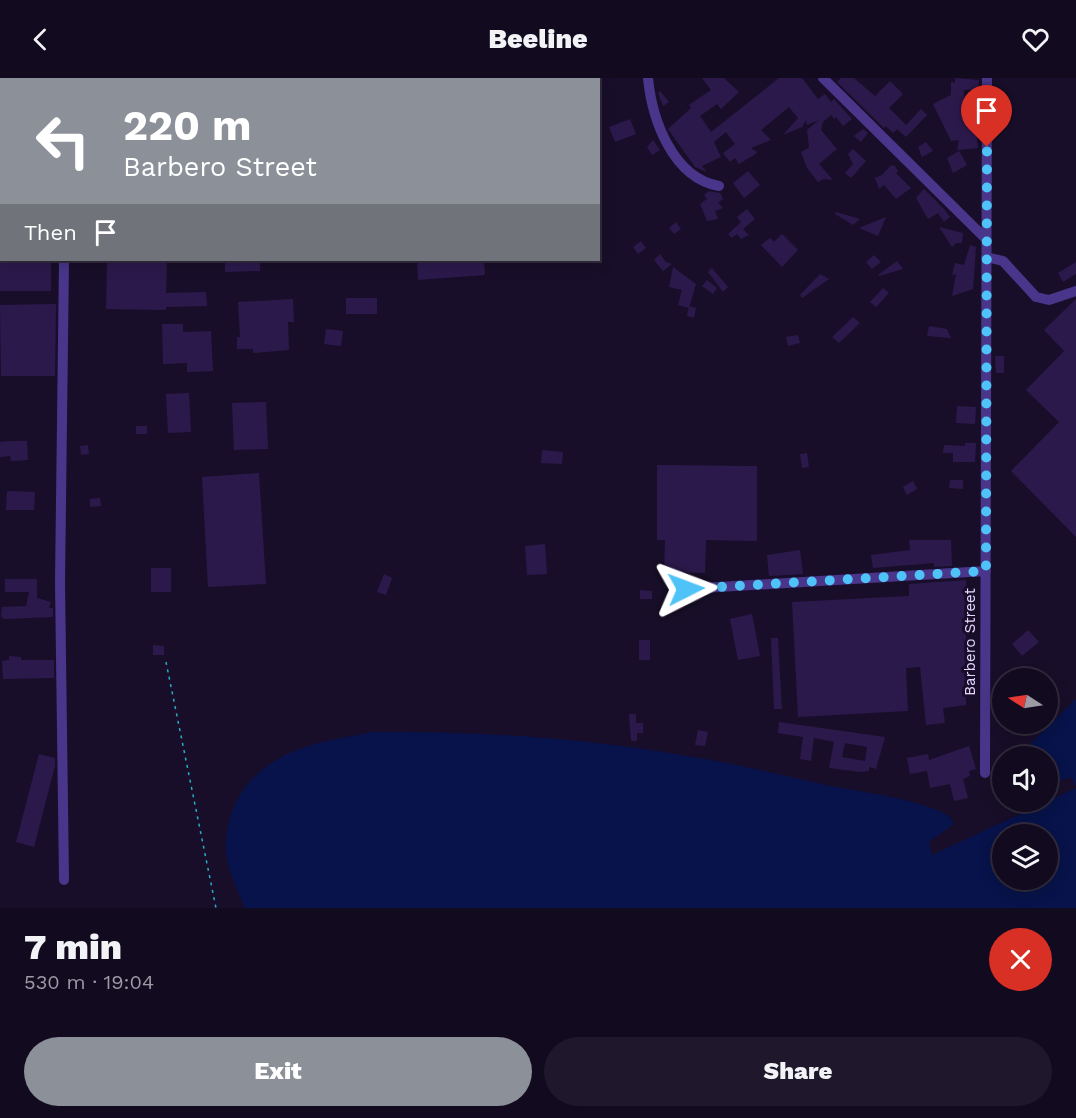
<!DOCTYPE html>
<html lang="en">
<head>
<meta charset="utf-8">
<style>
	:root { --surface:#120a1f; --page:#1f182c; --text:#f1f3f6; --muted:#9c9aa4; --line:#312b3d; --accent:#8c9099 }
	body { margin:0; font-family:"Work Sans",sans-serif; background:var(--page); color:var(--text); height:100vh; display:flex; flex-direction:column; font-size:22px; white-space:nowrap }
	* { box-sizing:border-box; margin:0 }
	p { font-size:20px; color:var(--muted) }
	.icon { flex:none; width:33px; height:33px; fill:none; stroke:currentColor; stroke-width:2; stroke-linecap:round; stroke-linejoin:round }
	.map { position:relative; height:830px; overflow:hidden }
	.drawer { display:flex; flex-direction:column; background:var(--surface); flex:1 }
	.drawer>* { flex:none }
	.banner { position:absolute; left:0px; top:0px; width:600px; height:183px; box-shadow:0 3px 15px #0003,0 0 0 2px var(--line); background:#8c9099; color:#fff; overflow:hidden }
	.needle { width:39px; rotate:282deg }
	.controls { position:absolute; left:992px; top:590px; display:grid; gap:12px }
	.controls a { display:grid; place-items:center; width:66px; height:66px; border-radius:50%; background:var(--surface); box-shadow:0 3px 15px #0003,0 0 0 2px var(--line); font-size:30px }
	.pin { position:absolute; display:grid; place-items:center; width:51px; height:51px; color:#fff; margin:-62px -26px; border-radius:50% 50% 50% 0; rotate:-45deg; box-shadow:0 0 6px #0007 }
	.pin .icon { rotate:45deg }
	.me { position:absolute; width:66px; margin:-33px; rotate:87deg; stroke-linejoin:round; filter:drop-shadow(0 0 4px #0008) }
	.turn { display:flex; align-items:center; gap:21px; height:126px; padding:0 24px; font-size:27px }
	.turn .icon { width:78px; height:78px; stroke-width:2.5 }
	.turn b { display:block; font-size:42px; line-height:51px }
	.then { display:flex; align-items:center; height:57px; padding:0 24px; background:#0003; gap:12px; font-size:22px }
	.round { display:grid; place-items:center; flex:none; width:63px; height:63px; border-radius:32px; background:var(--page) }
	.headline { display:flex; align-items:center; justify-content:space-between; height:102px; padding:0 24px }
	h1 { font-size:36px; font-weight:800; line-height:45px }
	.primary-button { display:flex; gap:12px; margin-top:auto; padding:12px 24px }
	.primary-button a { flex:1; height:69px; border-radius:36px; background:var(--accent); color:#fff; font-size:24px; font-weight:800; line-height:69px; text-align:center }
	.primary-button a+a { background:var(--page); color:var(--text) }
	header { display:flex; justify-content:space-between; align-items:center; height:78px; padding:0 24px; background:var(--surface); font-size:27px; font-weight:800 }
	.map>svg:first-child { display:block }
	.water { fill:#07134a; fill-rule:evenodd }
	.building { fill:#2c194c; fill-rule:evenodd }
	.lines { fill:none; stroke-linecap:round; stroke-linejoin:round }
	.path { stroke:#27b0c2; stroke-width:1.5; stroke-dasharray:3 4.5; stroke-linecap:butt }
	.minor { stroke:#49368b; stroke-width:10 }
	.route { stroke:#4fc3f7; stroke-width:10; stroke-dasharray:0 18 }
	.labels { text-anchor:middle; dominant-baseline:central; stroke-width:6; stroke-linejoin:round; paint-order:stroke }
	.street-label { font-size:15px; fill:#e3d7ff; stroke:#180e29 }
</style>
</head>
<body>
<header><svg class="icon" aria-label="back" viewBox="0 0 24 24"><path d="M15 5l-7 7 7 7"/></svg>Beeline<svg class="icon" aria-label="heart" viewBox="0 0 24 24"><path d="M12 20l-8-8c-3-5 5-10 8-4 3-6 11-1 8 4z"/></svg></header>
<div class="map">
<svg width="1076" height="830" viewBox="0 0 1076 830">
	<rect width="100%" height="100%" fill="#180e29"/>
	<!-- water -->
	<path class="water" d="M1076,621V709L1071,699L1057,704L1047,700V678H1026L1025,675L1033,663Z
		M372,654C479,653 587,660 693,679C737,686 782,697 826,707C861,714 920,721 949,738L954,746L929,764L932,777L1076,710V830H245C237,810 224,786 226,765C229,715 259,685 305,669C326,662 350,659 372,654ZM1002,756H1047V801H1002Z"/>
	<!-- building -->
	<path class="building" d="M702,0H724L739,14L721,31L717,26L700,38L711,54L779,0H802L818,21L825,16L831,24L834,21L852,41L843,48L836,39L834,41L831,37L823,44L821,52L837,71L819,86L833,102L824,101L818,104L807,90L801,74L809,70L807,52L819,42L807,47L806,42L802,49L783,57L798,40L789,29L761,52L771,62L751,70L757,74L754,77L739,86L735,80L730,84L723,75L735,66L726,54L714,64L721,79L702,88L707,94L695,89L668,51L691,30L689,27L711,12Z
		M841,0H854L875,18L890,3L903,16L889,30L906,47L921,31L927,37L906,59L897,51L893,55L886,48L884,50L837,4Z
		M955,0L979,2L978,12H964V31H974L978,70L957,72L959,62L951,63L933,26L951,17V4L955,5Z
		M660,13L669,24L663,28L658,15Z
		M630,41L636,56L615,64L609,49Z
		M863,51L868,55L861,64L854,58Z
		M653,62L660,72L652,77L647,69Z
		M926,64L933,73L922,79L918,69Z
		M853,71L866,83L851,100L845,95L853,86L848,76Z
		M959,73L967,87L953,95L947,80Z
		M891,87L895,88L898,93L896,95L911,110L896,121L884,107L879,111L875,100L882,97Z
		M748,93L760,107L744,120L733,105Z
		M924,111L944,131L950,139L944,144L938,135L928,141L916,120Z
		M709,113L720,115L723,121L718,125L723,130L715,133L718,141L707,143L700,126L707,121L704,117Z
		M747,131L755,141L743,151L749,157L741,161L737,156L732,160L728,156L741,144L737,139Z
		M836,134L860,141L853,147L835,136Z
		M886,139L878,158L859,150L871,145Z
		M676,144L681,151L674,156L669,150Z
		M939,149L963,155L962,165H956L952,169Z
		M782,156L798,172L782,189L761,167L770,160L774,164Z
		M641,163L646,170L638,176L633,169Z
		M970,167L976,169L973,211L952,218L956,196L952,197L955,185L964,187Z
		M660,176L666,184L672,186L663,193L654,182Z
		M874,177L881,184L872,191L866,184Z
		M0,182H51V213H0Z
		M107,182H167L166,215L206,214L207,228L166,229V232L106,231Z
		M225,182H260V193L225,194Z
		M417,182H484L485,197L418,202Z
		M897,183L903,191L879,198L878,197Z
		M1076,184V196L1063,204L1058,195Z
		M673,189L696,206L689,230L678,227L682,212L669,209Z
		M712,190L728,209L723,214L708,194Z
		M820,196L829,201L802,220L800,217Z
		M707,202L717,210L713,216L702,208Z
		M883,210L889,215L876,229L870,224Z
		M346,220H377V236H346Z
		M293,221L294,244H288L289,272L253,275V271H237V259H240L238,224Z
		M1076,221V459L1011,393L1059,344L1026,312L1064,273L1044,252Z
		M56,226L55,298H1L0,227Z
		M689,228L696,230L694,240L687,238Z
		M853,239L860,245L839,265L832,259Z
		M162,246H183V254L211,253L213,293L187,294V285L163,286Z
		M929,248L947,251L951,260L927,258Z
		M326,251L343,253L341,268L324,266Z
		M798,257L800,265L788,268L786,259Z
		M995,278H1004V295H996Z
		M189,315L191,354L168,355L166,316Z
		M266,324L268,371L234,372L232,325Z
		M957,328L976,329L975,346L956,345Z
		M136,348H147V356H136Z
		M10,363H27L28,382L11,383L10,378L0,379V364Z
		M965,365H976L975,384H953V375H943L944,367L965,368Z
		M88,367L89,376L81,377L80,368Z
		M542,372L563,374L562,386L541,385Z
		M807,375L809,389L802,390L800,376Z
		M657,387L757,388V463L706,462L705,495L664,494L665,462H657Z
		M259,395L266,506L208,509L202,399Z
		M950,402H963V411L949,410Z
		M913,403L917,411L907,417L903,409Z
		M7,413L35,414L34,432H6Z
		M100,420L101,428L90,429V421Z
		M909,462H951L952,488L934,489V485L873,490L871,477L910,472Z
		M545,466L547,496L527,497L525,468Z
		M800,472L803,496L769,498L767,477Z
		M151,490H171V514H151Z
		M384,496L392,500L386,517L377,514Z
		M5,501H37V520L51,524L49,530H53V539L5,541L1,539L2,529L26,528L29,514H5Z
		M966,502V627L943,630L945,645L926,647L920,589L906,590L908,633L798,639L792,524L909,518V506Z
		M640,512L652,513V521H640Z
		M752,536L760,578L738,582L730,541Z
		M1028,552L1039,564L1022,578L1012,566Z
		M771,560H778L782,631H774Z
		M639,562H650V582H639Z
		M153,567L164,568V577H153Z
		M9,578L21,579V582H54V600L3,601L2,583L9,582Z
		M629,636H636V645H643V655H637V663H631Z
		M779,644L885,659L876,691L869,689V693L861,694L829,690L834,664L814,660L811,683L800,681L803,659L778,655ZM845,665L867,669L865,683L842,679Z
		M698,652L708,654L705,668L695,667Z
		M969,668L976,691L969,693L970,698L963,701L968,720L954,723L950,706L930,710L927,693L910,696L907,680L928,676L929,682Z
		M39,676L55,680V688L34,769L16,764Z"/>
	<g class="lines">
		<!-- path -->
		<path class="path" d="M166,584L216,830"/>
		<!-- minor -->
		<path class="minor" d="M86,0V2
			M648,0C652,42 673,100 719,108
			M823,0L987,162
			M65,2V0
			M0,45H2
			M986,179L1003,183L1036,219L1049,222L1076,213
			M64,182L60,504L64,802
			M686,511L986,493
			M985,695L987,0"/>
	</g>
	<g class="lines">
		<!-- route -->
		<path class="route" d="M686,511L986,493L987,69"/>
	</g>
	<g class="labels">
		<!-- street labels -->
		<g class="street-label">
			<text transform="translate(970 564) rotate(-90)">Barbero Street</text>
		</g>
	</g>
</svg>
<div class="controls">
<a><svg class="needle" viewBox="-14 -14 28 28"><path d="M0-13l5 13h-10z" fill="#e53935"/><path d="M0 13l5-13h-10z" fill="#9c9aa4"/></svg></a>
<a><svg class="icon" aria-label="sound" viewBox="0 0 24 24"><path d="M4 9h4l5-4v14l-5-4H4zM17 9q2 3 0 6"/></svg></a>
<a><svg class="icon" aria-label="layers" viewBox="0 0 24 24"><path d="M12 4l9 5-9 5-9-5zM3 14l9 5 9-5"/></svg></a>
</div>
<div class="pin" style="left:987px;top:69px;background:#d93025"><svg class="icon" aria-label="arrive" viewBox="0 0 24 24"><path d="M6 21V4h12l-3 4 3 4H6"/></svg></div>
<svg class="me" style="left:686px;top:511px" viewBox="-20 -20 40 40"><path d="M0-17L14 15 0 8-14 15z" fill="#4fc3f7" stroke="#fff" stroke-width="4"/></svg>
<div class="banner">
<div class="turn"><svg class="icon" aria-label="left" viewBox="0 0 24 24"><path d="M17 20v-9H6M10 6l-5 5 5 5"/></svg><div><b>220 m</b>Barbero Street</div></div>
<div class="then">Then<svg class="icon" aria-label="arrive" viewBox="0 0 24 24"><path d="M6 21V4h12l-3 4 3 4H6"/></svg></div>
</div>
</div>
<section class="drawer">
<div class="headline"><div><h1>7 min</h1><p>530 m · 19:04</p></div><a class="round" style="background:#d93025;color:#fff"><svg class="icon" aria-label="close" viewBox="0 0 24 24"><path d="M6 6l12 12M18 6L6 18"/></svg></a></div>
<div class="primary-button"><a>Exit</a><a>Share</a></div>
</section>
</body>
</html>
